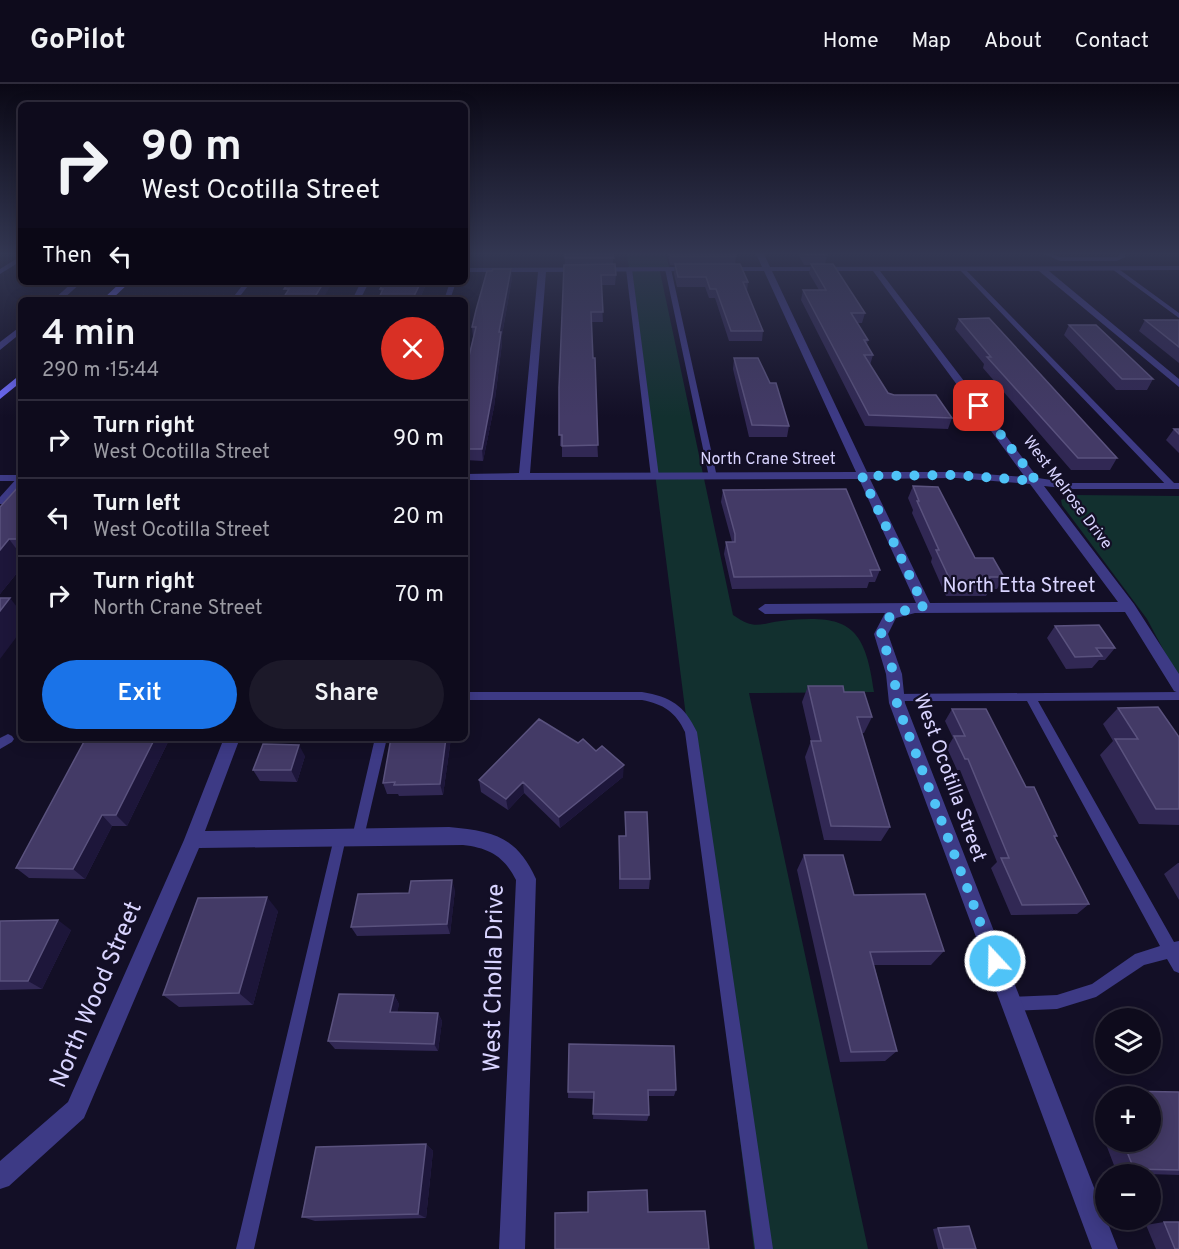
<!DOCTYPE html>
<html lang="en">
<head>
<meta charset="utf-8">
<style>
	:root { --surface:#0e0b1c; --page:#1c1929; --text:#f1f3f6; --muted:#9b9ba3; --line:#2e2b3b; --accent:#1a73e8 }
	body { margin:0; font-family:Overpass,sans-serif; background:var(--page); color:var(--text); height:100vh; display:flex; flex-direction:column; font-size:22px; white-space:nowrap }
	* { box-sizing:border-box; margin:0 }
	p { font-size:20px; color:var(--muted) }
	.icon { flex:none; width:33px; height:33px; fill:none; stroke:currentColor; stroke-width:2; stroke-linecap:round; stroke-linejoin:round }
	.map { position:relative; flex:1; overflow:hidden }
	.side { position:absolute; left:18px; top:213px; width:450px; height:444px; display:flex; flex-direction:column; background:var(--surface); border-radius:9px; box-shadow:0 3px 15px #0003,0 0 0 2px var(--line) }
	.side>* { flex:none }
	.hud { position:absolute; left:18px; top:18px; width:450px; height:183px; border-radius:9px; box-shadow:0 3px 15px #0003,0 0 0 2px var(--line); background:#0e0b1c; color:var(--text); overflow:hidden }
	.fabs { position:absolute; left:1095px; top:924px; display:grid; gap:12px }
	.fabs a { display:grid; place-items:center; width:66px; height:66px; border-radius:50%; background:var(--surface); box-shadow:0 3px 15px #0003,0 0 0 2px var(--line); font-size:30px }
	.pin { position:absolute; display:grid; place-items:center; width:51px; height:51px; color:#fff; margin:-26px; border-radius:12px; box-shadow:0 3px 9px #0006 }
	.me { position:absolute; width:66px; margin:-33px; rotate:339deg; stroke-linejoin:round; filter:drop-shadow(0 0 4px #0008) }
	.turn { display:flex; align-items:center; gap:21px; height:126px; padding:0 24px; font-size:27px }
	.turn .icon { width:78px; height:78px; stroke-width:2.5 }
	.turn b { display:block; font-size:42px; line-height:51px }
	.then { display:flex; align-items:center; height:57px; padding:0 24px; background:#0003; gap:12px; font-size:22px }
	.round { display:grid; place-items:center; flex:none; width:63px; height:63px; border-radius:32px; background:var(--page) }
	.summary { display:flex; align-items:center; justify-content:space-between; height:102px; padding:0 24px }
	h1 { font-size:36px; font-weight:600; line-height:45px }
	.cta { display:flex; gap:12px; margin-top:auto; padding:12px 24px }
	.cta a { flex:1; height:69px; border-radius:36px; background:var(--accent); color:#fff; font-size:24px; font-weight:600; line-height:69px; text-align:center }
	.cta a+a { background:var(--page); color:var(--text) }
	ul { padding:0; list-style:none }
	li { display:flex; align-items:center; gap:18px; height:78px; padding:0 24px; border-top:2px solid var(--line) }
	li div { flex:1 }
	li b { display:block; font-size:22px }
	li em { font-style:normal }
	header { display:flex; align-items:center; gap:36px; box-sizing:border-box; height:84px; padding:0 30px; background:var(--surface); border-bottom:2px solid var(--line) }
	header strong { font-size:28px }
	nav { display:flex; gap:33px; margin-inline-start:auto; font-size:21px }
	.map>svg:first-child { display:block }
	.green { fill:#12302f }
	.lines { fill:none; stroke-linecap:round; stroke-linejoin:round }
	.service { fill:#3d3a85; fill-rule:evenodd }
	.minor { fill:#3d3a85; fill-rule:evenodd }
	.secondary { fill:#6f6bff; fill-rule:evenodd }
	.wall { fill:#312854 }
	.shaded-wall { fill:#1d163a }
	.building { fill:#433a66; stroke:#5a527e; stroke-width:1.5 }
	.route { stroke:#4fc3f7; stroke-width:10; stroke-dasharray:0 18 }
	.labels { text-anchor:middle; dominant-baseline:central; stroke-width:4.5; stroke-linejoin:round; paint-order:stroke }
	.far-street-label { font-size:16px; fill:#d9d4ff; stroke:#130f26 }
	.street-label { font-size:20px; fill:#d9d4ff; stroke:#130f26 }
	.near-street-label { font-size:24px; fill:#d9d4ff; stroke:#130f26 }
</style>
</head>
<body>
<header>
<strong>GoPilot</strong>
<nav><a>Home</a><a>Map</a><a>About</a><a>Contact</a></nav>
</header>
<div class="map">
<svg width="1179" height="1165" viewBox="0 0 1179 1165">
	<rect width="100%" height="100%" fill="#130f26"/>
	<!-- green -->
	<path class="green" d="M627,170H666L669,183H659L733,531C755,546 758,540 781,537C847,530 865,540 874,608L749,609L868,1165H754Z
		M1074,411L1179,412V595L1147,535L1062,421L1061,416Z"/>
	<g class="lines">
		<!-- service -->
		<path class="service" d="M1044,170H1051L1061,173H1116L1119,172V170H1125V173L1117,177H1060Z
			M629,183L632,185L659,393L655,395L651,393L626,185Z
			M668,183L671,185L717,393L713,395L709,393L665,185Z
			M1112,183H1116L1179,229V234L1112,185Z
			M960,184H964L1175,400V404H1169L960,186Z
			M245,198H251L237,216H231Z
			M450,198H456L450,216H444Z
			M18,393H21V400L3,420H0V413Z
			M465,608H642C671,613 684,621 697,648L773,1165H755L685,648C676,628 663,620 642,616H465Z
			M1179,608V616L1038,617L1174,858L1179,857V889L1174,887L1167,875L1144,881L1096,913L1057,925L1011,927L1006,925L1004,920L1006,915L1011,913L1057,911L1092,900L1135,870L1160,862L1027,617H896L892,616L891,613L892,610Z
			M8,650L12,652L14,655L12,658L0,665V654Z
			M375,654H387L364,753L363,757L358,759L353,757L352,753Z
			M340,748L345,750L346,754L254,1165H236L334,754L335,750Z"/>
		<!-- minor -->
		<path class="minor" d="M756,170H764L770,183L1179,182V186L1049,187L1179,295V303L1039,187H880L1038,394L1071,399H1179V405H1071L1044,402L1134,520L1179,590V609L1174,607L1125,528L915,529L896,534L888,550L902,590L905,619L1118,1165H1092L889,619L886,590L874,550L885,529L765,530L758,525L765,520L916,519L859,395L465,396V390L519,389L538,188H465V184L693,183L697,185L693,187L546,188L530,389L856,388L764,187H723L719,185L723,183H762ZM772,187H873L1025,393L956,388H867ZM956,394L1030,400L1118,518L930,519L870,395Z
			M21,172V177L0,190V185Z
			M73,198H82L62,216H53Z
			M361,198H369L360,216H352Z
			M21,242V249L0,266V258Z
			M0,391H21V397H0Z
			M224,654H240L205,747L449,743C492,747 517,752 536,795L525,1165H499L516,796C504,772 489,764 463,761L199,764L84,1034L9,1102L0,1105V1077L68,1018L184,756Z"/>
		<!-- secondary -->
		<path class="secondary" d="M121,198H130L111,216H102Z
			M21,290V298L0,315V307Z"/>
	</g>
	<!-- wall -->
	<path class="wall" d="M565,170H613V180L616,191L615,201H601L603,238H591L598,373H562V362H560Z
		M668,170H736V172L735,180L748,198L747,207L763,247L762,257H729L715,214H709L705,203H677L674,190L675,181H670Z
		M799,170H827V171L825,180L865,229L862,239H857L868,256L867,260L873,271L870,281L888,309L952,334L948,345L865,342L801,216L803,206H819L809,189L811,181H804L799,171Z
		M511,185L512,194L502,251V259L494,323L483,377L465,376V289L473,253L472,243Z
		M384,198H432L430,203H425L419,216H378L381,209L380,205Z
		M959,235L1117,374L1110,386H1071L983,284L984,280L955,245Z
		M1145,236H1179V279L1139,247Z
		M1069,241L1153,295L1147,306H1116L1064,251Z
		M734,274L789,342L787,353H749L733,285Z
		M1174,345H1179V369L1166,356Z
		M21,401V484L0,510V423Z
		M913,402L975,474L1004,493L997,505H990L986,512H946L931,478L932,474L912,429L913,426L908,414Z
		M723,406L880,486L875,498H869L867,504L732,505L724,470L726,458H732L721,418Z
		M1055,542L1115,564L1105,576H1099L1092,584L1066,585L1047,554Z
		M808,602L844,608L872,633L864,649H862L890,743L881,757L824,756L805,673L811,657L802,618Z
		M1118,624L1179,653V741L1139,740L1100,671L1113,657L1103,640Z
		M952,625L1026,703L1057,752L1055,754L1089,820L1077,830L1011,831L991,784L997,778L960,686H957L947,664L953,654L945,637Z
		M86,654H188L186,657L168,658L127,742H112L85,795L29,794L16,784Z
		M391,654H451L443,711L399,712L398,710H387L383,699Z
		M305,672L297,698L260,697L253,686Z
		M623,693L560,744L524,709L508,726L481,708L479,696Z
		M625,728L650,795L649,805H619V752H625Z
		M804,771L854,811L944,867L931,881H874L897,967L885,977L840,978L797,786Z
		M1178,779H1179V816L1164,790Z
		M455,806L450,850L357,852L351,843L409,809Z
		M278,827L253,921L179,923L163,911Z
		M0,837L71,846L42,905L0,906Z
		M394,911L399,920L397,928L438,929L442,937L438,967L335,965L328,957Z
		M569,960L676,1006L674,1012H648L649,1031L647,1037L593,1035L594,1015L568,1014Z
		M1119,1007L1179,1008V1091L1117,1089L1102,1050L1106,1049V1058H1150V1012H1106V1017L1104,1013Z
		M426,1060L433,1067L426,1134L315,1137L302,1133Z
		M1164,1138L1179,1165H1156L1146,1141Z
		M938,1144L976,1165H938L933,1145Z"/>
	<!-- shaded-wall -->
	<path class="shaded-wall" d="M511,185L512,194L502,251V259L494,323L483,377L482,365L499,248Z
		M324,198H333L322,216H313Z
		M421,198H424L425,203L419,216H412Z
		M9,455L21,471V484L0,510V466Z
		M10,514L21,528V547L0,575V527Z
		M155,654H165L168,658L127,742L116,731Z
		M446,654H451L443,711L440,700Z
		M299,661L305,672L297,698L291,686Z
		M624,681L623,693L560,744L559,733Z
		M523,698L524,709L508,726L506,715Z
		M102,731L112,742L85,795L73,785Z
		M452,796L455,806L450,850L447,840Z
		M267,813L278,827L253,921L239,909Z
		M58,836L71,846L42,905L28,897Z
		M394,911L399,920L396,936L390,928Z
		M438,929L442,937L438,967L434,960Z
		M426,1060L433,1067L426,1134L418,1130Z"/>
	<!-- building -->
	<path class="building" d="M565,170H613L614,174H565Z
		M670,170H736V172H671Z
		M805,170H827V171H806Z
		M615,180L616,191H601L603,228H591L593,274H595L598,361L562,362V351H559V304L564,181Z
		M675,180H740L748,198H743L763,247H731L716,205H710L706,193H678Z
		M811,180H833L865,229H851L868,256H864L873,271H864L888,309L894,311H936L952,334L869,331L803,206H826Z
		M493,185H511L499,248H501L492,312L482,365H465V289L476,243H472L476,226L487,187H492Z
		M289,198H324L313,216H282L289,205H284Z
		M384,198H421L412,216H378L383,205H380Z
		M131,215H183L182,216H131Z
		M989,234L1117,374H1078L987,273H991L959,235Z
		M1145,236H1179V263Z
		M1069,241H1096L1153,295H1122Z
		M734,274H758L770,299H776L789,342L752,341Z
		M1174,345H1179V350Z
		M20,401H21V455H9L0,466V423Z
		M913,402L938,403L975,474H993L1004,493H989L992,500H952L936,466H939L917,417H919Z
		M846,405L880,486H870L872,492L734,493L726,458H735V450L723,406Z
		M0,514H10L0,527Z
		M1099,541L1115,564H1096L1102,572L1075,573L1055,542Z
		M808,602H843L844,608H864L872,633H857L890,743L831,742L811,657H821Z
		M1158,623L1179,653V725H1156L1115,655H1138L1118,624Z
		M952,625H986L1026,703H1034L1057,752H1054L1089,820L1022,821L1001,774H1009L968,675H965L954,652H965Z
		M539,635L578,659L583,655L596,667L602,662L624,681L559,733L523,698L506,715L479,696Z
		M86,654H155L116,731H102L73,785L16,784Z
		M391,654H446L440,700L394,701L395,698L383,699Z
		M263,660L299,661L291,686H253Z
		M625,728H647L650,795H620L619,752H626Z
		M804,771H843L854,811L925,810L944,867L870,868L897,967L851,968Z
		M452,796L447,840L351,843L358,810L409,809L411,797Z
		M267,813L239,909L163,911L198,814Z
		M58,836L28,897H0V837Z
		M339,910L394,911L390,928L438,929L434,960L328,957Z
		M569,960L674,962L676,1006H648L649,1031L593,1030L594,1008H568Z
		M1119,1007L1179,1008V1086L1134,1085L1123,1058H1150V1012H1121Z
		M426,1060L418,1130L302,1133L316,1063Z
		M647,1106L648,1128L705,1127L709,1165H555V1129L588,1128V1108Z
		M1164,1138H1179V1165H1175Z
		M969,1142L976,1165H944L938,1144Z"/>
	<!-- sky -->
	<linearGradient id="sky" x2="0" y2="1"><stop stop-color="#0a0815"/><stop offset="0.51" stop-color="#333752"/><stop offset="1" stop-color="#333752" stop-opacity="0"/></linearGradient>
	<rect width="1179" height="333" fill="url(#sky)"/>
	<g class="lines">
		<!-- route -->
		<path class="route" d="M979,322L1036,397L956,391L862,392L924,522L891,530L881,550L894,590L897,620L995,877"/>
	</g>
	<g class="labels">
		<!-- far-street labels -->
		<g class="far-street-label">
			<text x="768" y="376">North Crane Street</text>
			<text transform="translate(1067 409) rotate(53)">West Melrose Drive</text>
		</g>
		<!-- street labels -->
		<g class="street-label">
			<text x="1019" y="503">North Etta Street</text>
			<text transform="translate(949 694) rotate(70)">West Ocotilla Street</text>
		</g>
		<!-- near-street labels -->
		<g class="near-street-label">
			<text transform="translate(495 894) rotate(-89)">West Cholla Drive</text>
			<text transform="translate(97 911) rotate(-67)">North Wood Street</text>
		</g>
	</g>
</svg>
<div class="fabs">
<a><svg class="icon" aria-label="layers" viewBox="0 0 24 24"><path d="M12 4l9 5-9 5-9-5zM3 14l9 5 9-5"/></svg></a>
<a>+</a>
<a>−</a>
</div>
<div class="pin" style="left:979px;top:322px;background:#d93025"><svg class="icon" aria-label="arrive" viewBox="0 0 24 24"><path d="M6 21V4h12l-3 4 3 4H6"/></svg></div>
<svg class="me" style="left:995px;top:877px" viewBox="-20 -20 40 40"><circle r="17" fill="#4fc3f7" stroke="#fff" stroke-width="3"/><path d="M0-11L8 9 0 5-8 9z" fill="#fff"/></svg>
<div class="hud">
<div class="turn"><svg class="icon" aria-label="right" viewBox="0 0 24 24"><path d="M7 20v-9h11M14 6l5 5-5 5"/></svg><div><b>90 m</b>West Ocotilla Street</div></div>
<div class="then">Then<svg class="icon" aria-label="left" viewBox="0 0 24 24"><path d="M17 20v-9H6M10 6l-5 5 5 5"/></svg></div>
</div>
<section class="side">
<div class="summary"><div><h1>4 min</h1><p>290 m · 15:44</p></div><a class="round" style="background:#d93025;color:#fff"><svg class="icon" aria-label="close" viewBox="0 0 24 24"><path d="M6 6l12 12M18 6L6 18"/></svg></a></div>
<ul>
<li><svg class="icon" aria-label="right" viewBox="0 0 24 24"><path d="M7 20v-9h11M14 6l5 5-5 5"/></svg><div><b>Turn right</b><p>West Ocotilla Street</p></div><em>90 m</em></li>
<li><svg class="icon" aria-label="left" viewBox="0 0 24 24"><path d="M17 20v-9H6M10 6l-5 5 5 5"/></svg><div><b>Turn left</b><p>West Ocotilla Street</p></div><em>20 m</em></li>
<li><svg class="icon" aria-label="right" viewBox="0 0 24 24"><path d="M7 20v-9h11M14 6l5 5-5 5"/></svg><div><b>Turn right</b><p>North Crane Street</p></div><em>70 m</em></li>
</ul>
<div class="cta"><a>Exit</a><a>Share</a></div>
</section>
</div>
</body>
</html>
